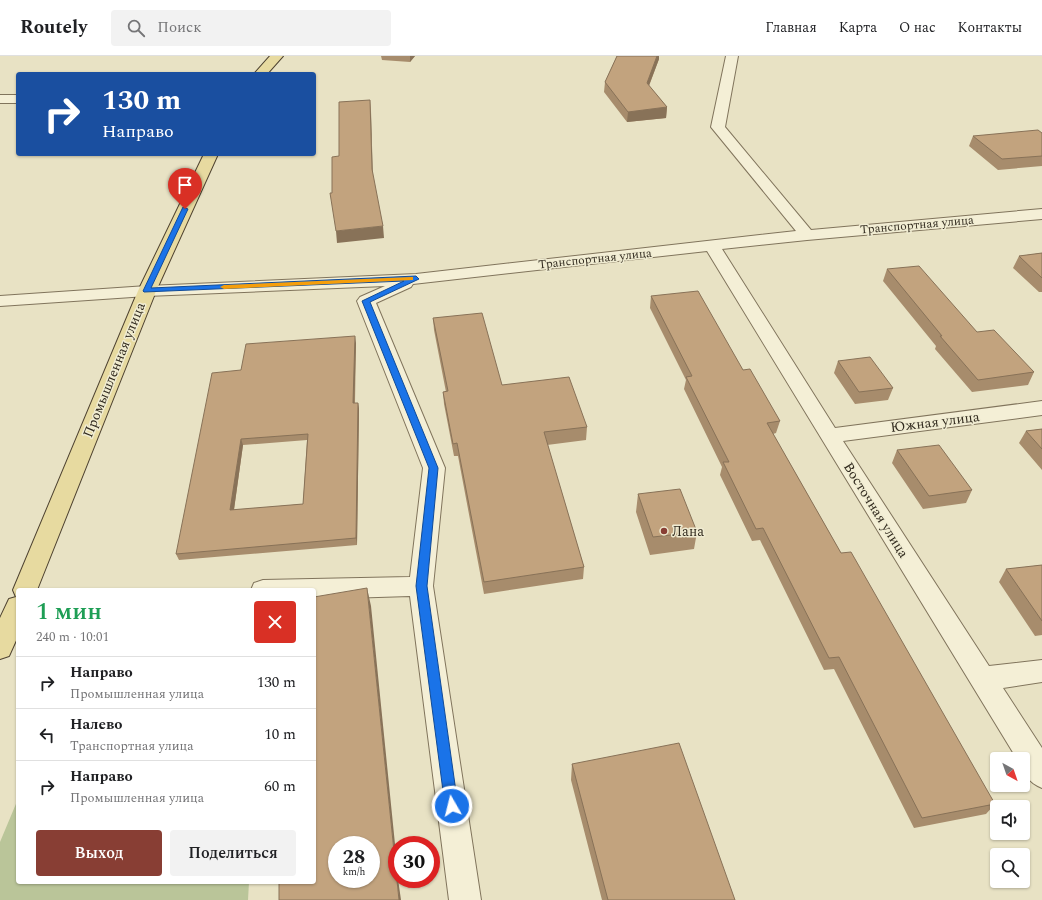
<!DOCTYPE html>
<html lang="ru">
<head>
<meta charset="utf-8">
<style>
	:root { --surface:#fff; --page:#f2f2f2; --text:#202124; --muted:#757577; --line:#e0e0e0; --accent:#883e34 }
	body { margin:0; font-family:Spectral,serif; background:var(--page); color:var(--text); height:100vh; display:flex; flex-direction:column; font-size:15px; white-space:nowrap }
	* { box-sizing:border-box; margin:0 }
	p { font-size:13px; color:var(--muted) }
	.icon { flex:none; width:22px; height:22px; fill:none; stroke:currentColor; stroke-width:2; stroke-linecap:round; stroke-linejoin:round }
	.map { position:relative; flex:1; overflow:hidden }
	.sheet { position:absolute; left:16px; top:532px; width:300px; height:296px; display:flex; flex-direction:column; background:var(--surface); border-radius:4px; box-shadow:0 1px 3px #0004 }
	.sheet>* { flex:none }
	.top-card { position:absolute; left:16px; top:16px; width:300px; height:84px; border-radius:4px; box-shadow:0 1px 3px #0004; background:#1a4fa0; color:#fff; overflow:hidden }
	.needle { width:26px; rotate:140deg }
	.tools { position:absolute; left:990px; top:696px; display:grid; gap:8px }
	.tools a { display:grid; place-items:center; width:40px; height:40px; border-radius:4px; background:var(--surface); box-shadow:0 1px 3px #0004; font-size:20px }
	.speed { position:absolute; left:328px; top:780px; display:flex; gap:8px; font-size:20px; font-weight:700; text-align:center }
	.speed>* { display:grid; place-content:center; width:52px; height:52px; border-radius:50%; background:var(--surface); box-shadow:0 1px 3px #0004; line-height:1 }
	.speed small { font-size:10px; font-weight:400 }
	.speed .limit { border:6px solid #d22; background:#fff; color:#111 }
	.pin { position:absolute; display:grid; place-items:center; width:34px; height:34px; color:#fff; margin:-41px -17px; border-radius:50% 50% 50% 0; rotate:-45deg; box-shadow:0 0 4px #0007 }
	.pin .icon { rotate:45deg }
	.me { position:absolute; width:44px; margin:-22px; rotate:352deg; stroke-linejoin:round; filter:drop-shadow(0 0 3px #0008) }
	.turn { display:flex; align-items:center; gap:14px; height:84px; padding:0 20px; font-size:18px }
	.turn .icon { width:52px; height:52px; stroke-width:2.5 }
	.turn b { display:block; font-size:28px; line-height:34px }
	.round { display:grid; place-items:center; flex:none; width:42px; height:42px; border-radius:4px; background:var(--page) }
	.headline { display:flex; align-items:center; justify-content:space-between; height:68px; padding:0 20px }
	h1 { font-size:24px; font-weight:600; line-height:30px; color:#1e9e55 }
	.cta { display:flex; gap:8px; margin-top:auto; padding:8px 20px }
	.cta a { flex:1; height:46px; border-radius:4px; background:var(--accent); color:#fff; font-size:16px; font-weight:600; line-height:46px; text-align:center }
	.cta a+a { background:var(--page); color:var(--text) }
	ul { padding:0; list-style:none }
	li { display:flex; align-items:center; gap:12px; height:52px; padding:0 20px; border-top:1px solid var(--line) }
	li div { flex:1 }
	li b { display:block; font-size:15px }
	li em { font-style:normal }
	header { display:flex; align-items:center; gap:24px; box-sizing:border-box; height:56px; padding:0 20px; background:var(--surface); border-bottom:1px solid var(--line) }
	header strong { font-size:19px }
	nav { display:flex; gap:22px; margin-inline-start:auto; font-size:14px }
	.search { width:280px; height:36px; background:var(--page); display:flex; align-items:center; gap:10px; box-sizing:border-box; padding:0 14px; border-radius:4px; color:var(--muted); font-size:15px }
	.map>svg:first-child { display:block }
	.green { fill:#bac599 }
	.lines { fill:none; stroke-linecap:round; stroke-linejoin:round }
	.minor-casing { stroke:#80745c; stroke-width:2 }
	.primary-casing { stroke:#4e4230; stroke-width:2 }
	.minor { fill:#f4efd6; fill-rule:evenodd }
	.primary { fill:#e7daa0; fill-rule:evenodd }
	.wall { fill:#a78c6c; fill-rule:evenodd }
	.shaded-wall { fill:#887258 }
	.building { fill:#c2a37e; stroke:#887258; fill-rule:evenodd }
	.route { fill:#1a73e8; stroke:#114b97 }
	.slow { fill:#f59e0b }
	.poi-dot { fill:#883e34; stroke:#f0ecd2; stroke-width:1.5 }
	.labels { text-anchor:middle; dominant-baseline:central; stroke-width:3; stroke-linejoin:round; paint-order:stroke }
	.far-street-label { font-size:12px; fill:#322b1f; stroke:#f0ecd2 }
	.street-label { font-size:14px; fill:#322b1f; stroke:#f0ecd2 }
	.poi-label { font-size:14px; fill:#322b1f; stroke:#f0ecd2; text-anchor:start }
</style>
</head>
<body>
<header>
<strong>Routely</strong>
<div class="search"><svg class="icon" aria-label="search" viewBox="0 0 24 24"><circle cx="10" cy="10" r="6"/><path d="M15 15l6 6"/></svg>Поиск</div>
<nav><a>Главная</a><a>Карта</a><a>О нас</a><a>Контакты</a></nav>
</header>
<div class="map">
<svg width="1042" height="844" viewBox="0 0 1042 844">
	<rect width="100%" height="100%" fill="#e8e2c4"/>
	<!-- green -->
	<path class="green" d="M18,743V826H249L248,844H0V786Z"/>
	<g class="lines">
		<!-- minor casing -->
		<g class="minor-casing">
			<path id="minor" d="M726,0H738L725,71L811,174L1042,153V163L807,184L722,193L835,372L1042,345V359L843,385L989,610L1042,604V626L1003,632L1042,692V732C1028,726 1023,718 1023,703H1017L707,195L413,228L411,231L376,247L445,412L433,530L481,844H449L410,540L314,543V534H251L254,527L263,524L410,521L423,412L357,245L360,241L385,230L147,240L0,250V240L147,230L416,218L796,175L711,71Z
				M0,39H18V47H0Z"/>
		</g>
		<!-- primary casing -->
		<g class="primary-casing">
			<path id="primary" d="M270,0H283L267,18H254Z
				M204,98H218L156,235L37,534H18V580L9,600L0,603V562L9,543L16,541L13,534L138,235Z"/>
		</g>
		<!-- minor -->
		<use href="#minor" class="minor"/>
		<!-- primary -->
		<use href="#primary" class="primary"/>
	</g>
	<!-- wall -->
	<path class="wall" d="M381,0H415L410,6L382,4Z
		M617,0H659V3L649,30L667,51L666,62L627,66L604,36L605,26Z
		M1042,77V110L998,114L969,90L973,80Z
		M1042,197V236H1039L1013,212L1019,200Z
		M887,213L1034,316L1028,329L972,336L935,293L936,290L883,225Z
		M651,240L743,314L780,365L776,377L773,378L841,497L995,748L986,758L914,772L834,613L824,614L760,484L752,485L720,419L722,411L684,333L686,324L650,252Z
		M433,262L502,329L587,371L586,384L547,389L584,511L583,523L484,538L458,400H454L444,348L443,336H446L434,274Z
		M356,287L355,347H358L359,353L357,489L179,504L176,498L241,314ZM307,384L303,448L234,454L243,389Z
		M838,305L893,332L888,344L855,348L834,317Z
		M1042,373V414L1019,387L1026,375Z
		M897,394L972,434L966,447L923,453L892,407Z
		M638,438L697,476L694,493L650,499L636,456Z
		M1042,509V579L1035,580L999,526L1006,513Z
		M572,708L735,844H602L571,724Z"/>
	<!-- shaded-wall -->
	<path class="shaded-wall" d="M410,0H415L410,6Z
		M657,0H659V3L646,37L647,27Z
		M370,44L371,55L373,124L372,113Z
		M667,51L666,62L627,66L628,56Z
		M383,170L384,182L337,187L336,175Z
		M355,280L356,287L354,354L353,347Z
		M358,347L359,353L357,489L356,482Z
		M241,383L243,389L233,460L230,454Z
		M367,532L371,550L397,808V823H398L401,844H399Z"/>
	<!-- building -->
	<path class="building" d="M617,0H657L647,27L667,51L628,56L605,26Z
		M370,44L372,113L383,170L336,175L330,137H332V101L339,100V46Z
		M1038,74L1042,77V100L1002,103L973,80Z
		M1042,197V222L1019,200Z
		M919,210L977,276L994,274L1034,316L978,324L940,280H942L887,213Z
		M698,235L743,314L750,313L780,365L767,367L841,497L851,496L995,748L922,762L839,601L829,602L763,472L756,473L723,406H729L686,321L692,320L651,240Z
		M482,257L502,329L569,321L587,371L544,376L584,511L484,526L457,387L453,388L443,336L448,335L433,262Z
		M355,280L353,347H358L356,482L176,498L212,317L241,314L246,288ZM308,378L303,448L230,454L241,383Z
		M870,301L893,332L859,336L838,305Z
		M1042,373V393L1026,375Z
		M939,389L972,434L929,440L897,394Z
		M680,433L697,476L653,481L638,438Z
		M1042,509V565L1006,513Z
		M367,532L399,844H279V826H314V541ZM337,789H371V823H337Z
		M679,687L735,844H608L572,708Z"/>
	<!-- route -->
	<path class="route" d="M183,151L188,153L151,232L416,220L419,223L370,246L438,412L427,530L458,750L456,754L452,756L447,754L445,750L416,530L429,412L362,245L404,225L144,236L143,235Z"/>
	<!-- slow -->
	<path class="slow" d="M411,221H413V224L224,233L220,231L224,229Z"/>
	<!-- markers -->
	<circle class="poi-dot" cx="664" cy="475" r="4"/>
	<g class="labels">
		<!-- far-street labels -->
		<g class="far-street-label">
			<text transform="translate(917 169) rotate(-5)">Транспортная улица</text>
			<text transform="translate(595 203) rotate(-6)">Транспортная улица</text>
		</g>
		<!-- street labels -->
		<g class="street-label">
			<text transform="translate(114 314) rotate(-68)">Промышленная улица</text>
			<text transform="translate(935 366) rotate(-7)">Южная улица</text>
			<text transform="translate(876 454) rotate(58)">Восточная улица</text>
		</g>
		<!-- poi labels -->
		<g class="poi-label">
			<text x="672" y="475">Лана</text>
		</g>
	</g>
</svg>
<div class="tools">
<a><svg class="needle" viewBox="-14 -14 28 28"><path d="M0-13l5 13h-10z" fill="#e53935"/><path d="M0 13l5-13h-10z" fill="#757577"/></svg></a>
<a><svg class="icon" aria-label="sound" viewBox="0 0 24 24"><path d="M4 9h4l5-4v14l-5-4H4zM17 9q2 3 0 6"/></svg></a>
<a><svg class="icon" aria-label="search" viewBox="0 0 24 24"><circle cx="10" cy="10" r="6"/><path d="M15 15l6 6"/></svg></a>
</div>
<div class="speed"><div>28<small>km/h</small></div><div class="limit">30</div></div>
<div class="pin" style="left:185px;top:153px;background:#d93025"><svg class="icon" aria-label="arrive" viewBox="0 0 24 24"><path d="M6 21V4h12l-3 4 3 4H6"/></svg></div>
<svg class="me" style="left:452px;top:750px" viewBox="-20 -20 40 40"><circle r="17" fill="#1a73e8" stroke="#fff" stroke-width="3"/><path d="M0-11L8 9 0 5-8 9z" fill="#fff"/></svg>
<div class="top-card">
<div class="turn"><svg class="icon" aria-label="right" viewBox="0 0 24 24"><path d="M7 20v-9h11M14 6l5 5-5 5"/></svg><div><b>130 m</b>Направо</div></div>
</div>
<section class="sheet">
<div class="headline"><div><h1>1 мин</h1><p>240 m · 10:01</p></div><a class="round" style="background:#d93025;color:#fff"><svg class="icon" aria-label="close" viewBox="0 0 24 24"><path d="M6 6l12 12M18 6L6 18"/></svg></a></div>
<ul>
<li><svg class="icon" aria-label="right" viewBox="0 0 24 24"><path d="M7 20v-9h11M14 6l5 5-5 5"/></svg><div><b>Направо</b><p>Промышленная улица</p></div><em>130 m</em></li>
<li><svg class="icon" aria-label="left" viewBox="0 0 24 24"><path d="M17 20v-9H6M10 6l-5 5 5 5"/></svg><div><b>Налево</b><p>Транспортная улица</p></div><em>10 m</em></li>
<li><svg class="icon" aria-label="right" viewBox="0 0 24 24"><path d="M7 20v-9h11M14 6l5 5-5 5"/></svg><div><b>Направо</b><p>Промышленная улица</p></div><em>60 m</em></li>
</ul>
<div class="cta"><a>Выход</a><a>Поделиться</a></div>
</section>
</div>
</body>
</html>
